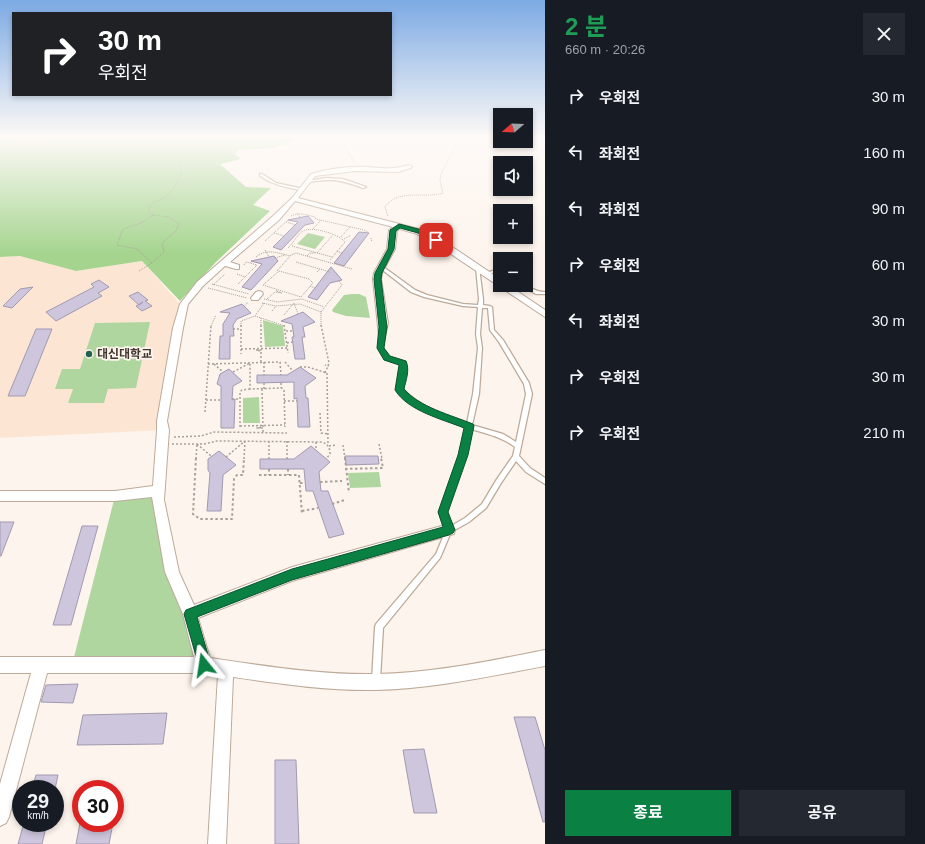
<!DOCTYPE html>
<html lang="ko">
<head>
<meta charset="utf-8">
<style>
	:root { --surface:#171b24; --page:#242831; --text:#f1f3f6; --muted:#9ea1a6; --accent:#0b8043 }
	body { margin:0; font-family:Helvetica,"Noto Sans KR",sans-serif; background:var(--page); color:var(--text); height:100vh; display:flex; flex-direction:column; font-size:15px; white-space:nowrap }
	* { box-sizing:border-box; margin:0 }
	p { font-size:13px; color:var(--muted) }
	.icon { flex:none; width:22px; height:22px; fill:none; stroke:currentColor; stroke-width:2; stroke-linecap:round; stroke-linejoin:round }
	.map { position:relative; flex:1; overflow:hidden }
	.side { display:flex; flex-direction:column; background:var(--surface); width:380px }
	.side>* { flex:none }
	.top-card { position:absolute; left:12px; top:12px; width:380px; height:84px; border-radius:0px; box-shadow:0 2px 6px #0003; background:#202124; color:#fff; overflow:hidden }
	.needle { width:26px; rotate:251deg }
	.controls { position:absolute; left:493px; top:108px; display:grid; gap:8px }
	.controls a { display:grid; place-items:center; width:40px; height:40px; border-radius:0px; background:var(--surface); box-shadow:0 2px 6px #0003; font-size:20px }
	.speed { position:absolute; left:12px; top:780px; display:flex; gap:8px; font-size:20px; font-weight:700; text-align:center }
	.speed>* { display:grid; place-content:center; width:52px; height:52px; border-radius:50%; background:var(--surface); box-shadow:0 2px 6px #0003; line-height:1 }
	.speed small { font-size:10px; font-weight:400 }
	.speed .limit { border:6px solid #d22; background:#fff; color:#111 }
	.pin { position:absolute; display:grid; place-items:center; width:34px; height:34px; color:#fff; margin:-17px; border-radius:8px; box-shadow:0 2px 6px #0006 }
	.me { position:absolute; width:44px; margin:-22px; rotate:345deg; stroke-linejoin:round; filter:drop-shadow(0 0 3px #0008) }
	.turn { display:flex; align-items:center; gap:14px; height:84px; padding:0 20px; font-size:18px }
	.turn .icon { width:52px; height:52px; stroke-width:2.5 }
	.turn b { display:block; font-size:28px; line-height:34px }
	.round { display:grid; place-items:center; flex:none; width:42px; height:42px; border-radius:0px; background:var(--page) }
	.head { display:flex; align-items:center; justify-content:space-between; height:68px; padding:0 20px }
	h1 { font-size:24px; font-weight:700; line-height:30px; color:#1e9e55 }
	.button { display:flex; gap:8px; margin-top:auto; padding:8px 20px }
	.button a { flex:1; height:46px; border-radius:0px; background:var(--accent); color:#fff; font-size:16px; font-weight:700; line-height:46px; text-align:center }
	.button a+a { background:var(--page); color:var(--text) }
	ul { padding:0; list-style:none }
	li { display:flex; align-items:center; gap:12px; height:56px; padding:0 20px }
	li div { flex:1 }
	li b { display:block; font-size:15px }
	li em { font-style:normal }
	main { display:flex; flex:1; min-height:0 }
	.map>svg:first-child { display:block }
	.built { fill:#fce6d3 }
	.green { fill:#b0d69f }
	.forest { fill:#a4d48e }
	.building { fill:#cdc6dd; stroke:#a19ab0 }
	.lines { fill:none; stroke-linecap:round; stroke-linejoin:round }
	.service-casing { stroke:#bdaa99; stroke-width:2.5 }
	.minor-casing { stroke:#bdaa99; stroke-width:2 }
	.path-far2 { stroke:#a9a099; stroke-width:1; stroke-dasharray:1 1; stroke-linecap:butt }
	.path-far1 { stroke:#a9a099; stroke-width:1.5; stroke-dasharray:2 2; stroke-linecap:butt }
	.path { stroke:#a9a099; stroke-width:2; stroke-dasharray:2.5 2.5; stroke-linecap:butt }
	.service { fill:#fff; fill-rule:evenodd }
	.minor { fill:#fff; fill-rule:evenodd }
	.route { fill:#0b8043; stroke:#07532c }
	.poi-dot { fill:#25624e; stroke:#fdf4ed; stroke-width:1.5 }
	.labels { text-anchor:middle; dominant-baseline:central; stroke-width:3.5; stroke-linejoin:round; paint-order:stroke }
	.poi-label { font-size:12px; font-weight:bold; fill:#3e362f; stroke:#fdf4ed; text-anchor:start }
</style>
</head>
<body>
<main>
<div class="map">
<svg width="545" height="844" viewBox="0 0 545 844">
	<rect width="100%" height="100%" fill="#fdf4ed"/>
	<!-- built -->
	<path class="built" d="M20,256L76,271L142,261L179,303L178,328L163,430L0,438V257Z"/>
	<!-- green -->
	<path class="green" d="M308,233L325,237L315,249L297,244Z
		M352,294H359L366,297L370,318L346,316L333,312L332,310L344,295Z
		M263,320L283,326L285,346L265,347Z
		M150,322L136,388L108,389L104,403H68L73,389H55L62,369H80L95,323Z
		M259,397L260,423H243V398Z
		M379,472L381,487L350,488L348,473Z
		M159,491L172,572L204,665H72L115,496Z"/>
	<!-- forest -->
	<path class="forest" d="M0,137H302L301,139L273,148L238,150L235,154L241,159L220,164L246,187L271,188L253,205L270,211L216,262L180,301L142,261L76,271L20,256L0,257Z"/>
	<!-- building -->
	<path class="building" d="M308,216L314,223L305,225L281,250L273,247L298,222L288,220Z
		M359,232L369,233L344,266L334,263Z
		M274,256L278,261L251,290L242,287L262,264L251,261Z
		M331,267L342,280L330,283L317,300L308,297Z
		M99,280L109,287L98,293L102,296L56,321L46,312L94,287L91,284Z
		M33,287L12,308L3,306L20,289Z
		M138,292L148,300L145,301L152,306L142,311L136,306L143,302L139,305L129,296Z
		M242,304L251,313L237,319L233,325L234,336H230V359H219L220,336H223V324L230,313L220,312Z
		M303,312L315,322L303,327L305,337H302L305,359H295L292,337H294L292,324L281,321Z
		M36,329H52L25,396H8Z
		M300,367L316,378L305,386L306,398H308L310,427H298L297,398L294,399V382L257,383V375H287Z
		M229,369L242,381L233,386L232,400L235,399L234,428H221V386L217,384L220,374Z
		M311,446L330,462L319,472L321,491H328L344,534L329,538L313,491H306L304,469H260V459H294Z
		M219,451L236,465L223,475L221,511H207L210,473L208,470V459Z
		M345,456H378L379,464L346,465Z
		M0,522H14L1,556H0Z
		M82,526H98L71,625H53Z
		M78,684L73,703L41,702L46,685Z
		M167,713L163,744L77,745L83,715Z
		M514,717H535L545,750V822H543Z
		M424,749L437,813H414L403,750Z
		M275,760H296L299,844H275Z
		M36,775H58L55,789H32Z
		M24,823H47L42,844H18Z
		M80,823H113L109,844H76Z"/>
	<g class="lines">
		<!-- service casing -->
		<g class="service-casing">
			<path id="service" d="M260,174H262L276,183L304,189L302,190C287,188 273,185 260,176Z
				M326,178L343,179L366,187L363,188C341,180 333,178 310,182L308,181Z
				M380,266H382L415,290L427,295L463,304L478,305L479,299L476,268L477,267H479L483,299V305L490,306L492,307L494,330L503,340L529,383L532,394L519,456L530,468L545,478V484L526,472L516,461L501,483L486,508L469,522L451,532L440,558L383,628L380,680L379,683L376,684L373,683L372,680L375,627L376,624L436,554L446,530L440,512L460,455L466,427C450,422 407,406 398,391C396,387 401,371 401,364L385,359L378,348L380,334L382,332L384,334L382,348L389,357L405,362C408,371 403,380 403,389C420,407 444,415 467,423L473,394L478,348L476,334L478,307L463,306L424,297L411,292L380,268ZM482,308H488L490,330L499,342L524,384L526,394L516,442L503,434L472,425L479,394L482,348L480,334ZM471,429C487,434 502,437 515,447L513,456L497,479L482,504L465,518L451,526L446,512L466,455Z
				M495,270L500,271V273L495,272L486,275L484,274Z
				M519,285C529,285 534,292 545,292V294H536Z"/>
		</g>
		<!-- minor casing -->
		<g class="minor-casing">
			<path id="minor" d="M409,165L412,167L411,168L398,172L355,171L315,176L298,198L423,230L439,238L500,279V285H508L545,310V317L433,242L417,234L400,229L397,231L395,249L382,273L381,279L388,323L385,336H379L373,279L374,273L387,249L389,230L393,227L295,201L279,220L230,262L239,265V269H236L225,266L203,286L188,304L183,328L167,421L169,430L164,500L179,572L194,605L292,567L449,524L454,526L455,530L454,534L292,581L198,618L210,658C265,666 321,675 376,674C433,673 489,661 545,650V666C489,676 433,689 376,690C328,691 281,684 233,677L226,844H208L218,675L204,673H47L9,817L6,823L0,826V784L31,673H0V657H194L183,614L165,572L152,497L115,501H0V491H115L153,486L157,430V421L173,328L180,304L197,282L273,216L292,198L311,174C328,169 348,166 366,167C383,168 393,170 409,165Z
				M259,291L262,292L263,294L258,300H252L251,298L256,292Z"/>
		</g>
		<!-- path-far2 -->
		<path class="path-far2" d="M340,137L354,162
			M0,158L26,146L38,137
			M297,213L300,217
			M153,215L148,210C151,202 156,202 162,199C173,193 184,175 180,163C178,157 172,153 168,148L172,142L170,137
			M153,215L169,217L179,224L176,231L162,243L164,252L152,263L137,249L117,245L123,229L141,223Z
			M291,216C299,212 307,215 315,217L316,219L364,230L369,233
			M388,216L385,207C398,188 424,199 443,193L440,181L441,174L460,137
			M286,222L296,225
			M313,229L321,220
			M274,233L284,236
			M341,237L350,227
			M371,238L372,242
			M344,239L351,235
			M265,241L288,220
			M292,246L332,257
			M288,248C293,243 297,235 303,231C312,226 339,234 345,242L330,260
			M265,250L269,257
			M337,251L342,253
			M317,253L333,235
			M307,256L310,253H315
			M256,257C267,248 278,253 290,256
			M275,258L285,255
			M296,262L330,272
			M244,265L246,262L250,263
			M139,271L152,263
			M277,271L291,255L296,253L352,269
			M279,271L309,279L313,283L301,297L263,285Z
			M317,272L320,269
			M237,274L245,277
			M212,284L249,294
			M238,284L257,265L250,263L252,261
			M213,285L225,274
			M310,286L315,288
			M208,288L247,298
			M264,299L277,302L302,299L324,307
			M267,299L275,292L282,293L276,291L277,290
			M262,303L276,306L300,304L321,312V326
			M264,303L255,316L285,326
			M244,307L248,302
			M272,311L276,306
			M321,312L342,285L339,281
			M284,315L294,303L298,314
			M261,318V326
			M211,326L216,315
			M241,326V321L255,316"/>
		<!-- path-far1 -->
		<path class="path-far1" d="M241,325V354
			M261,325V350H256L261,351V362
			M284,325L288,353
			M321,325L329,363L328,366L325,365
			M233,329H240
			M286,331H293
			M287,343L292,342
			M241,349L288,348
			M264,362V375
			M285,362L293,371
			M208,364L280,362L281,375
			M214,364L223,372
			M300,367H308L327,373L328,444
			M233,372L250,363V389L282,388L284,390L285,427
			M325,373L328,366
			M264,383V389
			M281,383V388
			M262,389L263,427L257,428H263V433
			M232,399H240
			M206,400H220
			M284,401H297
			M205,412L211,325
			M320,413L321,433L329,434
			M240,426L285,425
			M240,427V392L242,390L250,389
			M174,437L201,436L214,432L287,433
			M269,441V459
			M287,441V459
			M316,442V450
			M172,444H204L217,441L322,442C328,444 330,448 330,454L326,459
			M197,444L211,456
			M379,444L382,459
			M343,445L345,459
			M329,446L337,445
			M226,457L245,441
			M196,459L197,444
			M244,459L245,441"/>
		<!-- path -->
		<path class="path" d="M196,458L193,514L200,519H232L234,479L237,475H243L244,458
			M345,458L349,493
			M269,469V475
			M288,469V475
			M345,469L383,468L381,458
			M259,475H299L302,514
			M320,482L342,481
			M300,483H305
			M332,504L345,500
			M302,511L318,508"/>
		<!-- service -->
		<use href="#service" class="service"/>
		<!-- minor -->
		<use href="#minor" class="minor"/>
	</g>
	<!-- sky -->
	<linearGradient id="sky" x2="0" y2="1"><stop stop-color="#7caae4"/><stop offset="0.54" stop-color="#fefaf7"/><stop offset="1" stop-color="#fefaf7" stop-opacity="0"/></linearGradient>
	<rect width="545" height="255" fill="url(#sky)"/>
	<!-- route -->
	<path class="route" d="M399,224L422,230L440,240L434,242L418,233L400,228L396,231L394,249L382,273L381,279L387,327L384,348L390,356L406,361C410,370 406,380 404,389C419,407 451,415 473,424L474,426L468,455L448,512L455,530L453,533L449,535L292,580L197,617L211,665L209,670L204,672L200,670L184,614L186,610L292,569L443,527L438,512L458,455L464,428C442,419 408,411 395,390L399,365L384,360L377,348L379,327L374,279L375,273L388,249L390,230Z"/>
	<!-- markers -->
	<circle class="poi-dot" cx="89" cy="354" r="4"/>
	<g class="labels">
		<!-- poi labels -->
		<g class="poi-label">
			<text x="97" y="354">대신대학교</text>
		</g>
	</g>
</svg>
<div class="controls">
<a><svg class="needle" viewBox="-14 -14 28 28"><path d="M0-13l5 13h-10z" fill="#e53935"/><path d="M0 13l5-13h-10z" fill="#9ea1a6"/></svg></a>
<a><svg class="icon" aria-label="sound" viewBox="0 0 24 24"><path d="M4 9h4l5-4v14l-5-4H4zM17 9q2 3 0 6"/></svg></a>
<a>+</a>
<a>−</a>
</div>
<div class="speed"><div>29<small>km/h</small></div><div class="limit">30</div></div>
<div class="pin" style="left:436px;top:240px;background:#d93025"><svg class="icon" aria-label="arrive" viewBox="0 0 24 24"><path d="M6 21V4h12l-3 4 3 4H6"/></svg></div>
<svg class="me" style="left:204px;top:665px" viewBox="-20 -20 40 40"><path d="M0-17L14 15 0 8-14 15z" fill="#0b8043" stroke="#fff" stroke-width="4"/></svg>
<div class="top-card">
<div class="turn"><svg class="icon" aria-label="right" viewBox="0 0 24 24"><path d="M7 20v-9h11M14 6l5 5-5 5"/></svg><div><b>30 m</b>우회전</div></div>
</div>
</div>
<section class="side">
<div class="head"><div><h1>2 분</h1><p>660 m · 20:26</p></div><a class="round"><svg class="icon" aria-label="close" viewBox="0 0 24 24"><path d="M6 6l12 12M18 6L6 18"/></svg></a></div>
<ul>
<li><svg class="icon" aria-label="right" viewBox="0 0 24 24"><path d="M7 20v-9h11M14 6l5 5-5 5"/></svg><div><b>우회전</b></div><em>30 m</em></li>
<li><svg class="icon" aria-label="left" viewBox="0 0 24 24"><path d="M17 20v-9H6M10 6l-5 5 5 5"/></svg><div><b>좌회전</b></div><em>160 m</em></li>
<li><svg class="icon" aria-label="left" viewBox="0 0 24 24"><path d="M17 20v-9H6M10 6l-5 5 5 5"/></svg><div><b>좌회전</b></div><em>90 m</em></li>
<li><svg class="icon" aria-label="right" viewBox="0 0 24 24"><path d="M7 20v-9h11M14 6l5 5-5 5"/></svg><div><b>우회전</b></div><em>60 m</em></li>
<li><svg class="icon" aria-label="left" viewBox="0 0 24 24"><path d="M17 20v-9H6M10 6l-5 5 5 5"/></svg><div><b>좌회전</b></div><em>30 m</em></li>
<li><svg class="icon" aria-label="right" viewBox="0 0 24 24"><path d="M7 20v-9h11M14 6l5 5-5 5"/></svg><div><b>우회전</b></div><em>30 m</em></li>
<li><svg class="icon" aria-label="right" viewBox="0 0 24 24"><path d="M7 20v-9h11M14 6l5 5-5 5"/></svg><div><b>우회전</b></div><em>210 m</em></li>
</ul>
<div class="button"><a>종료</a><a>공유</a></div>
</section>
</main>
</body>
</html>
